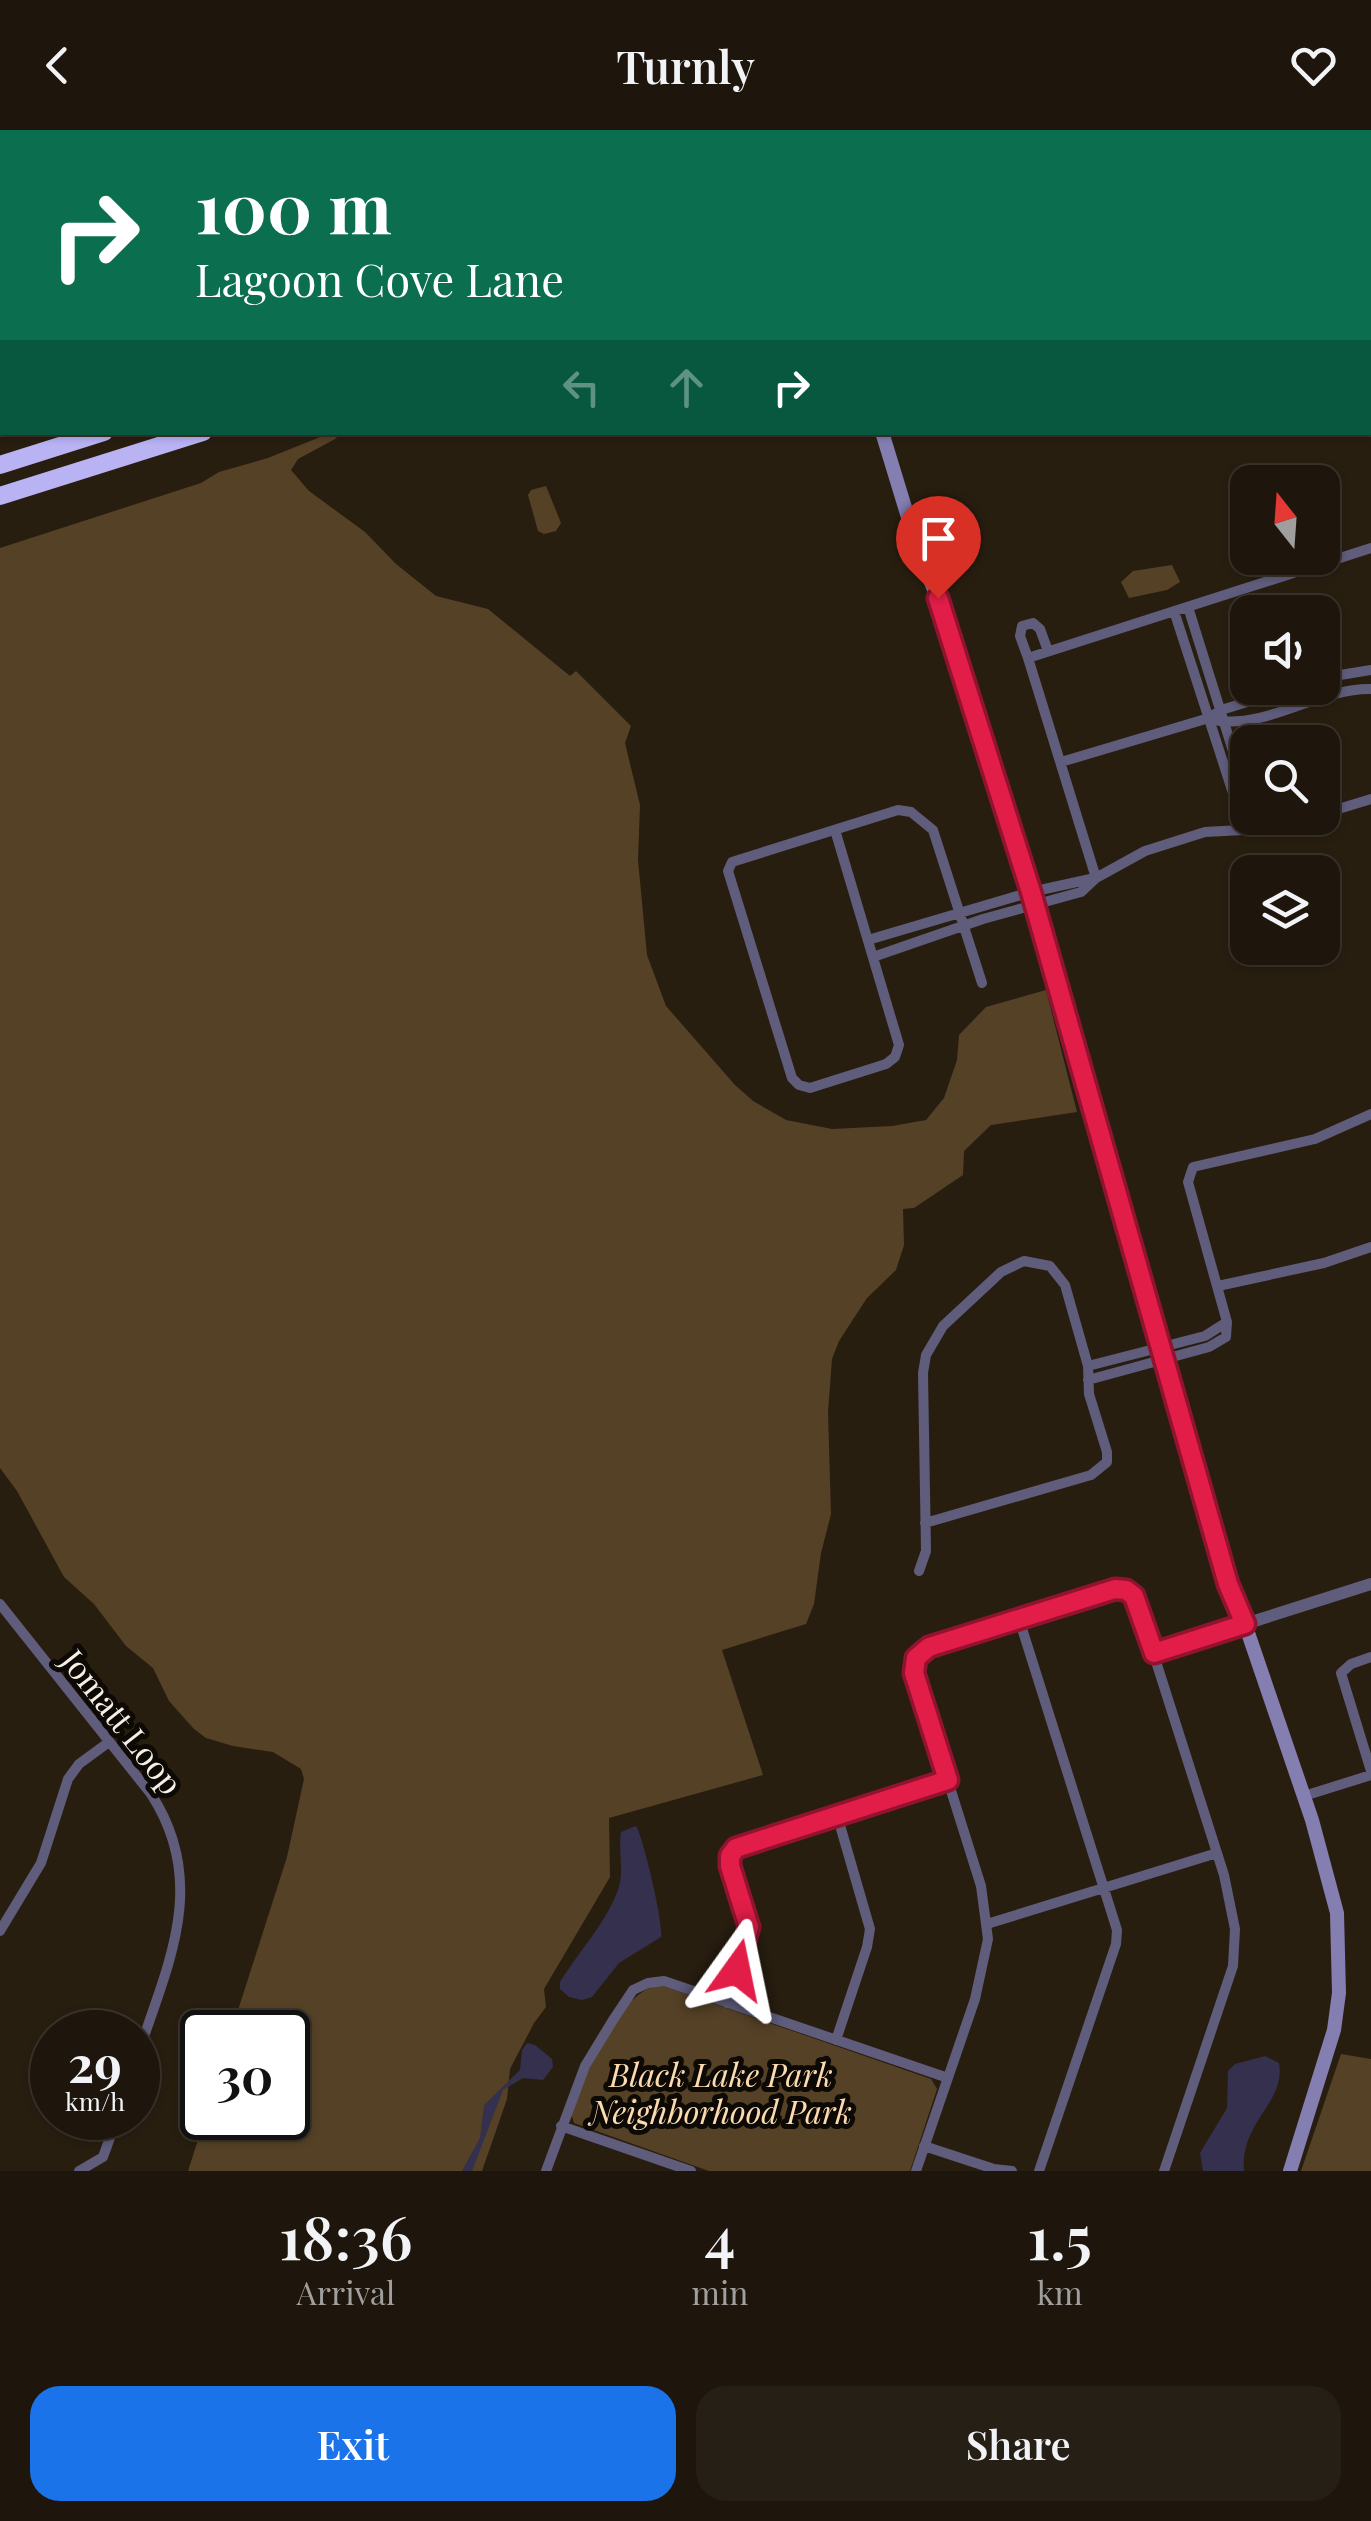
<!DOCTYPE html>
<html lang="en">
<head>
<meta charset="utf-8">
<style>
	:root { --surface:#1e160c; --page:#261f15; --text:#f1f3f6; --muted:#a19f9d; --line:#3c352d; --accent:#1a73e8 }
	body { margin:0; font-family:"Playfair Display",serif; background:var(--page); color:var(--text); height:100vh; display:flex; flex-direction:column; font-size:38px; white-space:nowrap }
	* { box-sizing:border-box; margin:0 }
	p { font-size:32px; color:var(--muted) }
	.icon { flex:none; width:55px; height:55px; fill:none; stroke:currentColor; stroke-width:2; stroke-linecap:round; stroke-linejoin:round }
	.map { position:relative; height:2041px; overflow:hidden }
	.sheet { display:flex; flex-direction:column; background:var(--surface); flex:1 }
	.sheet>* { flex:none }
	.top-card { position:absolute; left:0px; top:0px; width:1372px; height:305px; box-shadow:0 2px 8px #0004,0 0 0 2px var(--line); background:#0b6e4f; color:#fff; overflow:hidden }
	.needle { width:65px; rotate:343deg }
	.controls { position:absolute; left:1230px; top:335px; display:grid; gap:20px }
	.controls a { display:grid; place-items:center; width:110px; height:110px; border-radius:20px; background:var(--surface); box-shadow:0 2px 8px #0004,0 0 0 2px var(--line); font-size:50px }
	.speed { position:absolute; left:30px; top:1880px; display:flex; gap:20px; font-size:50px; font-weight:700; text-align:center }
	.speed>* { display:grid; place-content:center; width:130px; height:130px; border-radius:50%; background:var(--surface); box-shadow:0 2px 8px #0004,0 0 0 2px var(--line); line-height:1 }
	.speed small { font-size:25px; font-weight:400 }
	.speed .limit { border:5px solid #111; border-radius:15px; background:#fff; color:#111 }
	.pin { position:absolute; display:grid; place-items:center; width:85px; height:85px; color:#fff; margin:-102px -42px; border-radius:50% 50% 50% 0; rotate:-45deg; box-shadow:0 0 10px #0007 }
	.pin .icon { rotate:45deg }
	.me { position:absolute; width:110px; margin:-55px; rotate:12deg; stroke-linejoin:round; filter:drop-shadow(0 0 8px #0008) }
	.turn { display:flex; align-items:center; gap:35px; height:210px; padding:0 30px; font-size:45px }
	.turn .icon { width:130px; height:130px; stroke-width:2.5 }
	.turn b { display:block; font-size:70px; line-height:85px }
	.lanes { display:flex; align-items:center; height:95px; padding:0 30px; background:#0003; justify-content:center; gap:50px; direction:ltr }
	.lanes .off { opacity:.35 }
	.eta { display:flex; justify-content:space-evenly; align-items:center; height:170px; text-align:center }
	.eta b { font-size:60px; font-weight:600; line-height:70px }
	.cta { display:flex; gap:20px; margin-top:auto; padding:20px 30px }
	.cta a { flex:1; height:115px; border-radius:30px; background:var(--accent); color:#fff; font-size:40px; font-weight:600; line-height:115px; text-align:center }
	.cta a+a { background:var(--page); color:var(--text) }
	header { display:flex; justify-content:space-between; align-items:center; height:130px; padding:0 30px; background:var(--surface); font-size:45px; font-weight:600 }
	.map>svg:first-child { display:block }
	.green { fill:#554126 }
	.water { fill:#34304e }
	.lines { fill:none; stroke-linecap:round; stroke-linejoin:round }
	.minor { stroke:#5f5c7c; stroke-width:10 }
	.tertiary { stroke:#5f5c7c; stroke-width:12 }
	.secondary { stroke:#847eb1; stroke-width:14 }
	.primary { stroke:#a098da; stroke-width:15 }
	.motorway { stroke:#b9b2f3; stroke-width:18 }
	.route-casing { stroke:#92132f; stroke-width:25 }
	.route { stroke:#e11d48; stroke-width:18 }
	.labels { text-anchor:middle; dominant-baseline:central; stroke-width:10; stroke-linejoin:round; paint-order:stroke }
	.street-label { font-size:32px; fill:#f7f0e7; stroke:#0d0904 }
	.park-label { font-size:32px; font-style:italic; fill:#fcdbb0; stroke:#0d0904 }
</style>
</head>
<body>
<header><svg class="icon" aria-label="back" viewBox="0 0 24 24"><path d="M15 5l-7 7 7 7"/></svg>Turnly<svg class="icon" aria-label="heart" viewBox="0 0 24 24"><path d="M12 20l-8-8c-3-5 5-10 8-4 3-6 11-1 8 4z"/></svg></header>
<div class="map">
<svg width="1371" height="2041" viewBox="0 0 1371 2041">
	<rect width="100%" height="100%" fill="#281e10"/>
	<!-- green -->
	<path class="green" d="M330,303L337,308L298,329L291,340L309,361L365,402L396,434L436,466L488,479L570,546L576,541L631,596L625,613L640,675L638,730L647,825L666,876L735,955L753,971L786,990L832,999L892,996L926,990L944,968L957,930L959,905L986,877L1046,860L1077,982L991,995L964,1021L963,1045L914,1078L903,1079L904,1115L896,1140L867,1168L839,1211L832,1229L828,1282L831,1384L821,1423L814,1474L806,1494L722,1520L763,1645L609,1688L610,1747L544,1859L546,1877L534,1893L510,1939L507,1969L482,2041H188L205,1988H288V1902H231L287,1727L304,1649L301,1639L273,1622L233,1616L206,1608L194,1599L169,1571L153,1538L126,1516L94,1474L64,1447L17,1361L0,1338V418L201,353L219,342L268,328Z
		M546,356L561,393L556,401L544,404L538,401L528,365L531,360Z
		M1172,435L1180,452L1167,460L1129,468L1121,452L1133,441Z
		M660,1855L931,1949L937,1959L910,2041H709L574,1993L571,1983C583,1949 620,1859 660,1855Z
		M1341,1924L1371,1929V2041H1301Z"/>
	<!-- water -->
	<path class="water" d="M636,1696C643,1706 664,1795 661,1807L619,1833L592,1867L582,1870L569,1867L560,1859V1852C579,1821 608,1791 619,1757C624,1740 618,1720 621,1702Z
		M527,1913L535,1915L552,1929L553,1937L543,1950L523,1948L503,1960L472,2041H462L480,2008L484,1975L520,1940L522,1920Z
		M1265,1926L1279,1933C1286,1973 1240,1991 1244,2041H1203L1200,2023L1227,1978L1228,1941L1235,1934Z"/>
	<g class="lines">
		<!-- minor -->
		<path class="minor" d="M187,0L188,2
			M78,2L83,0
			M0,44L2,43
			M0,266L2,263
			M1188,477L1248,669
			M1174,481L1244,697
			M1028,528L1020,506L1022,496L1033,493L1040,499L1048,521
			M1322,548L1371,540
			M1219,591C1271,597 1319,558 1371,559
			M1061,632L1209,588L1221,580L1293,558
			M1322,684L1371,669
			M835,700L899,915L895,927L886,934L810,958L799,955L792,948L728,741L732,732L898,680L911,682L933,700L982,853
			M1096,748L1028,528L1371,418
			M868,810L1031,762L1095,748
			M873,827L983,789L1081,762L1096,748L1145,721L1205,702L1279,698L1312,688
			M1218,1156L1324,1133L1371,1117
			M1088,1236L1205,1206L1227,1192
			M1088,1250L1209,1217L1226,1207L1227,1192L1188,1052L1193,1037L1315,1009L1371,984
			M919,1441L926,1421L923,1243L926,1225L943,1196L1001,1142L1024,1131L1050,1136L1065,1155L1088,1236L1089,1264L1107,1322V1332L1091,1345L925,1393
			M0,1474L151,1664C209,1753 168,1834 138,1924
			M1019,1489L1117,1800L1116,1814L1039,2041
			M1153,1523L1245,1494
			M1371,1527L1351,1534L1341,1543L1371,1641
			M1304,1666L1371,1645
			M987,1794L1217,1723
			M0,1801L41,1733L68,1649L79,1634L109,1612
			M727,1873L749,1797L730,1736V1727L736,1719L948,1650
			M836,1910L867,1817L870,1799L837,1685
			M561,1996L691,2041
			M924,2016L994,2039L1012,2041
			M79,2041L103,2027L117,1988
			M546,2041L585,1936L613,1890L633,1860L648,1853L664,1851L948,1948
			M916,2041L975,1869L988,1809L981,1756L914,1543L916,1528L929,1517L1115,1459L1126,1460L1138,1475L1224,1745L1235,1799L1233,1836L1164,2041"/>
		<!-- tertiary -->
		<path class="tertiary" d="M1245,1494L1371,1454"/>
		<!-- secondary -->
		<path class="secondary" d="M794,0L795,2
			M882,302L918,420L945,487L1000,660L1228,1454L1245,1494L1312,1690L1337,1783L1339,1863L1334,1900L1290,2041"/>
		<!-- primary -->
		<path class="primary" d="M1343,0V2
			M1358,0L1359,2
			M1370,35L1371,39
			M1370,94L1371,98"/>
		<!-- motorway -->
		<path class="motorway" d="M1067,2L1075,0
			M1170,2L1178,0
			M0,335L104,302
			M0,366L203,302"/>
	</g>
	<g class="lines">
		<!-- route casing -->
		<g class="route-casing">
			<path id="route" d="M737,1840L749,1797L730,1736V1726L736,1718L948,1650L914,1543L916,1528L929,1517L1115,1459L1126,1460L1134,1466L1154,1523L1245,1494L1228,1454L1031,762L938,468"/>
		</g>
		<!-- route -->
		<use href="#route" class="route"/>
	</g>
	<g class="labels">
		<!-- street labels -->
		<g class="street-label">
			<text transform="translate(123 1591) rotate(52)">Jomatt Loop</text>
		</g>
		<!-- park labels -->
		<g class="park-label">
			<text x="721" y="1943">Black Lake Park<tspan x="721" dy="37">Neighborhood Park</tspan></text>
		</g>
	</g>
</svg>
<div class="controls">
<a><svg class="needle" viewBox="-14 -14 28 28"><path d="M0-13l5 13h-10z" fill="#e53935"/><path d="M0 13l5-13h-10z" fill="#a19f9d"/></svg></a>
<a><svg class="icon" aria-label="sound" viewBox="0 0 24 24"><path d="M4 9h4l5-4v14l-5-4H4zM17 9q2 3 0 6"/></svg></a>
<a><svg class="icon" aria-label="search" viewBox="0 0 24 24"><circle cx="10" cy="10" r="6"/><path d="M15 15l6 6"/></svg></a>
<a><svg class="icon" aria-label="layers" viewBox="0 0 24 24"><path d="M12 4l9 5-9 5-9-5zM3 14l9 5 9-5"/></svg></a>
</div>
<div class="speed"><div>29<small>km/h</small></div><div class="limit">30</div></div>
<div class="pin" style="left:938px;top:468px;background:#d93025"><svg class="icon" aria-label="arrive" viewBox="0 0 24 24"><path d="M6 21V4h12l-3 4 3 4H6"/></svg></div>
<svg class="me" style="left:737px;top:1840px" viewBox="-20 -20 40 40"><path d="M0-17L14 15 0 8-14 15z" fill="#e11d48" stroke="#fff" stroke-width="4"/></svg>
<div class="top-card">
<div class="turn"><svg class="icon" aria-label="right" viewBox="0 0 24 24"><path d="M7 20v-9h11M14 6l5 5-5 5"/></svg><div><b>100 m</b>Lagoon Cove Lane</div></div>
<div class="lanes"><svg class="icon off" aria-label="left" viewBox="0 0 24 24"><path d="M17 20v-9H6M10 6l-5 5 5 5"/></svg><svg class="icon off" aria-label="ahead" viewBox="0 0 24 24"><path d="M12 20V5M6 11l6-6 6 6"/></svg><svg class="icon" aria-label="right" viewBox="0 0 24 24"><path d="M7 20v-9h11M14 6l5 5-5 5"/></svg></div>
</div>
</div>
<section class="sheet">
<div class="eta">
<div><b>18:36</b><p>Arrival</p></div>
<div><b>4</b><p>min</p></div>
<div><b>1.5</b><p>km</p></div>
</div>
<div class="cta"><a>Exit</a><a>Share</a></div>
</section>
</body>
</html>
